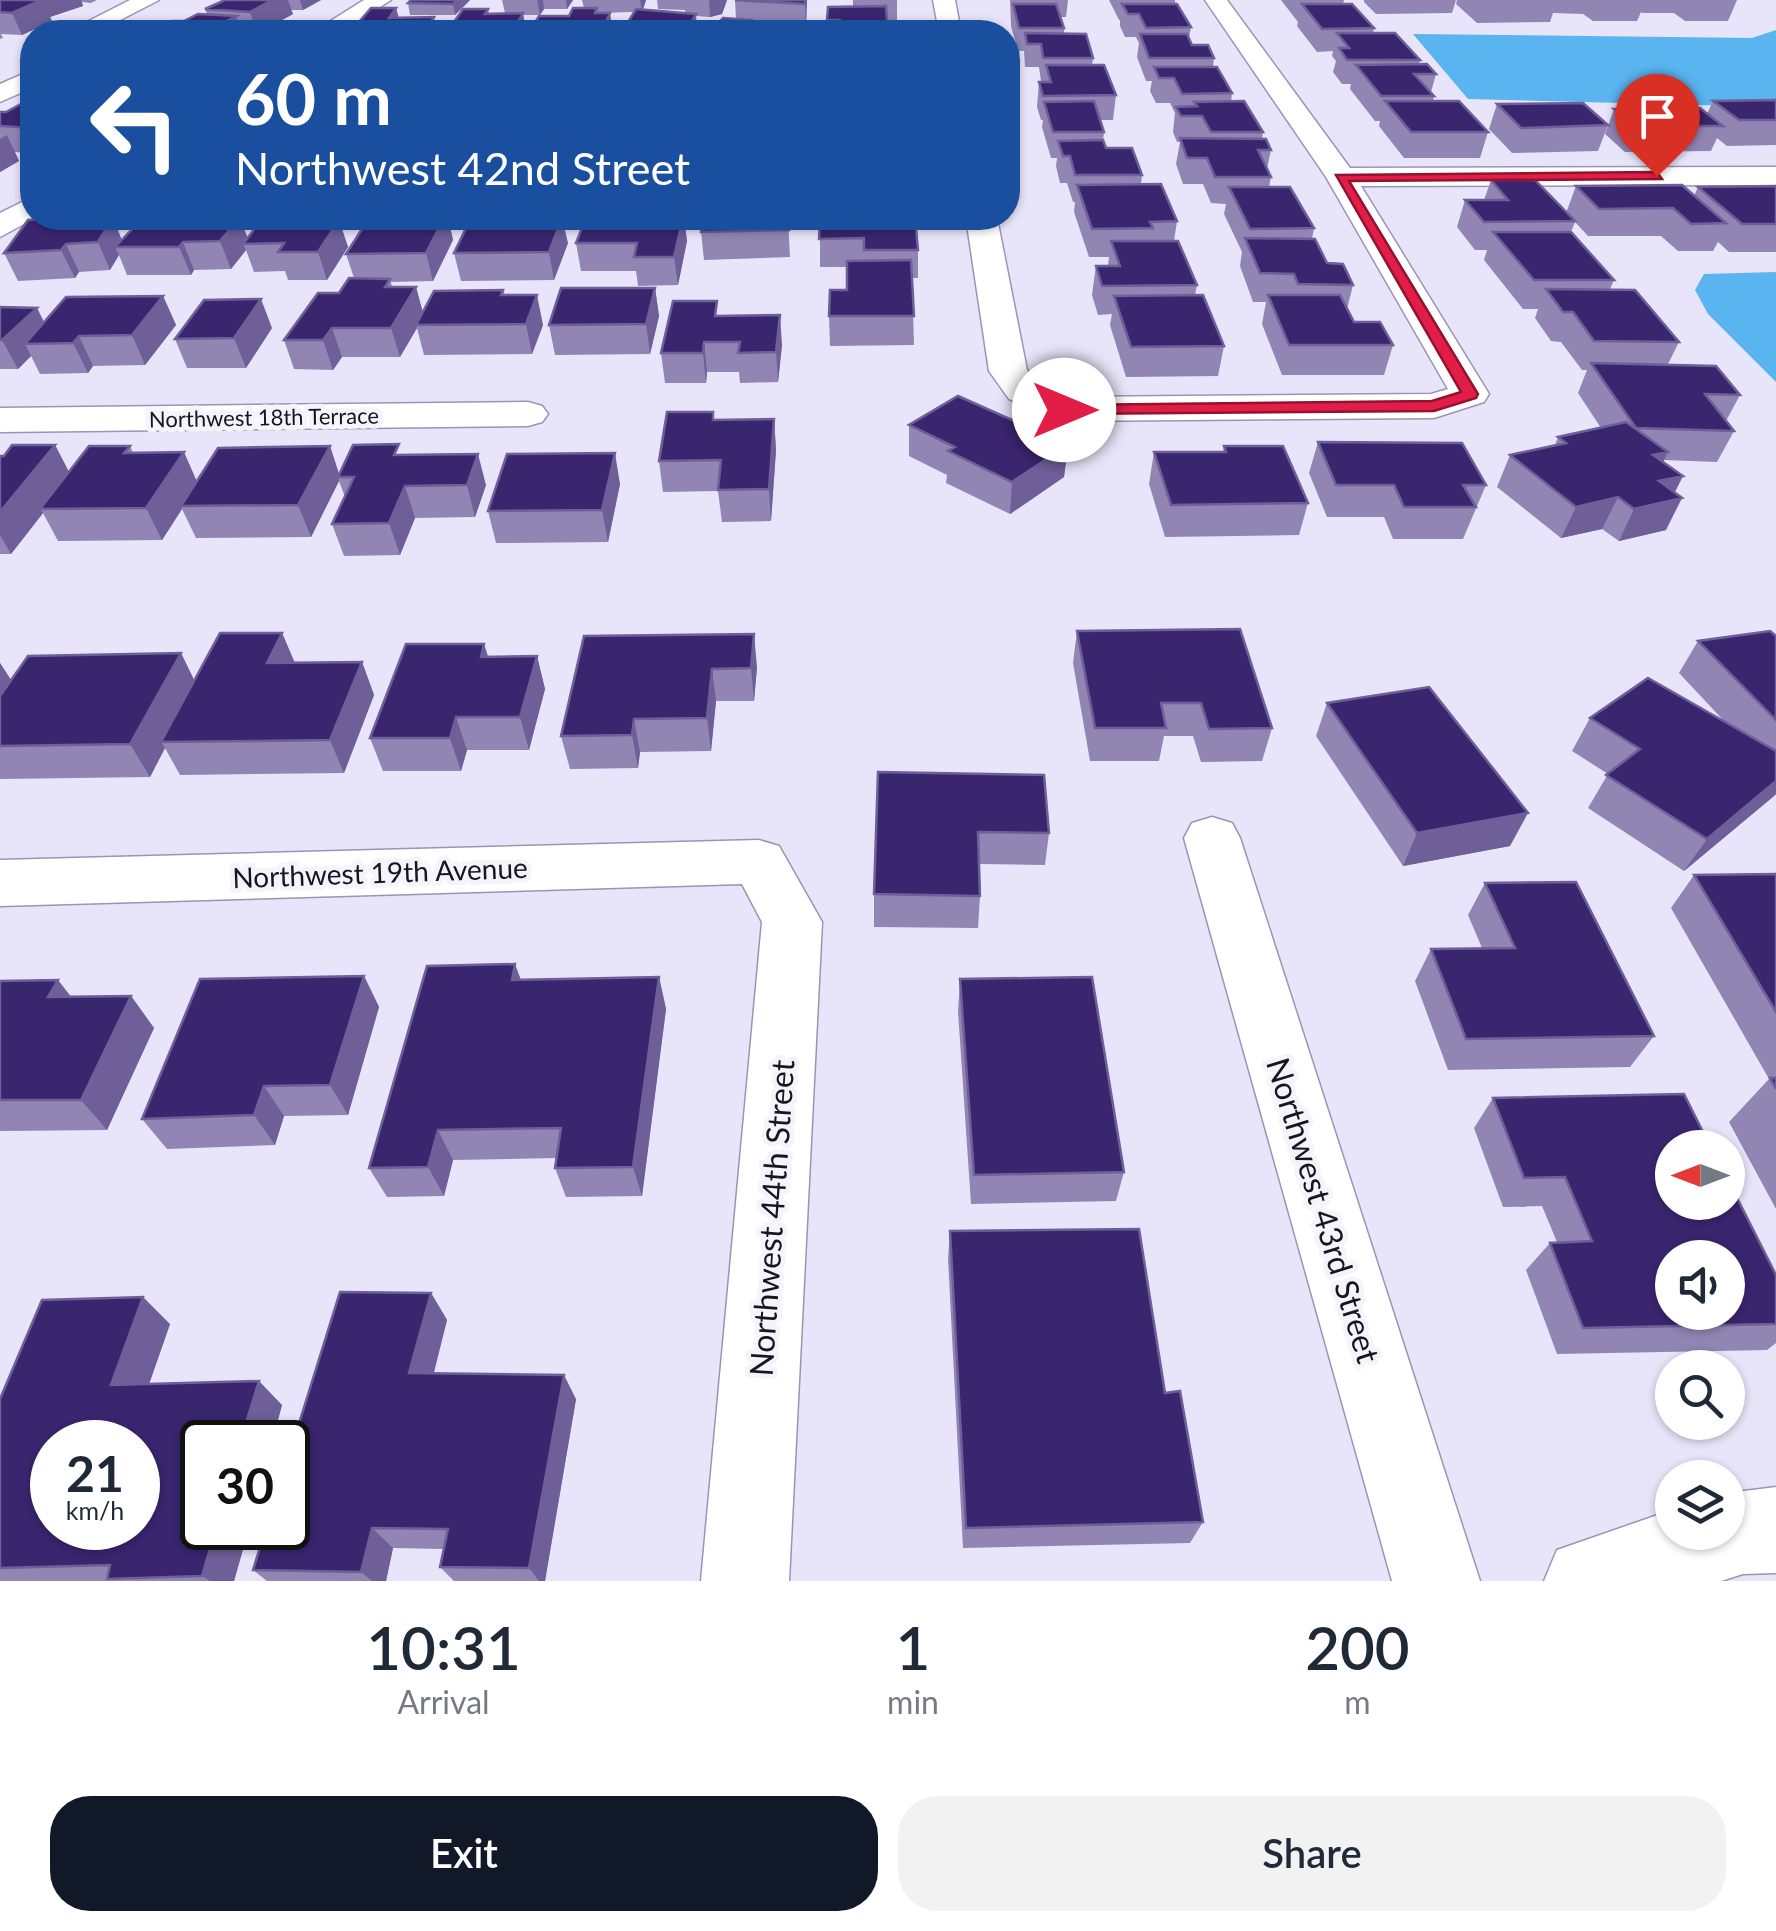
<!DOCTYPE html>
<html lang="en">
<head>
<meta charset="utf-8">
<style>
	:root { --surface:#fff; --page:#f2f2f3; --text:#1f2937; --muted:#747a83; --accent:#111827 }
	body { margin:0; font-family:Lato,sans-serif; background:var(--page); color:var(--text); height:100vh; display:flex; flex-direction:column; font-size:38px; white-space:nowrap }
	* { box-sizing:border-box; margin:0 }
	p { font-size:32px; color:var(--muted) }
	.icon { flex:none; width:55px; height:55px; fill:none; stroke:currentColor; stroke-width:2; stroke-linecap:round; stroke-linejoin:round }
	.map { position:relative; height:1581px; overflow:hidden }
	.sheet { display:flex; flex-direction:column; background:var(--surface); flex:1 }
	.sheet>* { flex:none }
	.top-card { position:absolute; left:20px; top:20px; width:1000px; height:210px; border-radius:40px; box-shadow:0 2px 8px #0004; background:#1a4fa0; color:#fff; overflow:hidden }
	.needle { width:65px; rotate:270deg }
	.controls { position:absolute; left:1655px; top:1130px; display:grid; gap:20px }
	.controls a { display:grid; place-items:center; width:90px; height:90px; border-radius:50%; background:var(--surface); box-shadow:0 2px 8px #0004; font-size:50px }
	.speed { position:absolute; left:30px; top:1420px; display:flex; gap:20px; font-size:50px; font-weight:700; text-align:center }
	.speed>* { display:grid; place-content:center; width:130px; height:130px; border-radius:50%; background:var(--surface); box-shadow:0 2px 8px #0004; line-height:1 }
	.speed small { font-size:25px; font-weight:400 }
	.speed .limit { border:5px solid #111; border-radius:15px; background:#fff; color:#111 }
	.pin { position:absolute; display:grid; place-items:center; width:85px; height:85px; color:#fff; margin:-102px -42px; border-radius:50% 50% 50% 0; rotate:-45deg; box-shadow:0 0 10px #0007 }
	.pin .icon { rotate:45deg }
	.me { position:absolute; width:110px; margin:-55px; rotate:90deg; stroke-linejoin:round; filter:drop-shadow(0 0 8px #0008) }
	.turn { display:flex; align-items:center; gap:35px; height:210px; padding:0 50px; font-size:45px }
	.turn .icon { width:130px; height:130px; stroke-width:2.5 }
	.turn b { display:block; font-size:70px; line-height:85px }
	.eta { display:flex; justify-content:space-evenly; align-items:center; height:170px; text-align:center }
	.eta b { font-size:60px; font-weight:600; line-height:70px }
	.button { display:flex; gap:20px; margin-top:auto; padding:20px 50px }
	.button a { flex:1; height:115px; border-radius:40px; background:var(--accent); color:#fff; font-size:40px; font-weight:600; line-height:115px; text-align:center }
	.button a+a { background:var(--page); color:var(--text) }
	.map>svg:first-child { display:block }
	.water { fill:#59b4ef }
	.lines { fill:none; stroke-linecap:round; stroke-linejoin:round }
	.minor-casing { stroke:#9995b4; stroke-width:3 }
	.secondary-casing { stroke:#9995b4; stroke-width:3 }
	.minor { fill:#fff; fill-rule:evenodd }
	.secondary { fill:#fff; fill-rule:evenodd }
	.wall { fill:#9185b4 }
	.shaded-wall { fill:#6e5f99 }
	.building { fill:#3a256f; stroke:#6e5f99; stroke-width:2.5; fill-rule:evenodd }
	.route { fill:#e11d48; stroke:#92132f; stroke-width:2.5 }
	.labels { text-anchor:middle; dominant-baseline:central; stroke-width:10; stroke-linejoin:round; paint-order:stroke }
	.far-street-label { font-size:22px; fill:#171521; stroke:#f5f4fb }
	.street-label { font-size:28px; fill:#171521; stroke:#f5f4fb }
	.near-street-label { font-size:32px; fill:#171521; stroke:#f5f4fb }
</style>
</head>
<body>
<div class="map">
<svg width="1776" height="1581" viewBox="0 0 1776 1581">
	<rect width="100%" height="100%" fill="#e8e5fa"/>
	<!-- water -->
	<path class="water" d="M1776,30V107L1468,99L1413,34L1752,38Z
		M1776,272V382L1708,314L1695,290L1704,274Z"/>
	<g class="lines">
		<!-- minor casing -->
		<g class="minor-casing">
			<path id="minor" d="M364,0H391L341,32H313Z
				M933,0H955L961,32H939Z
				M1205,0H1227L1350,168L1776,167V185L1361,186L1489,394L1484,402L1434,418L1064,421L1009,399L989,371L966,218H997L1027,370L1037,383L1070,397L1431,394L1448,389L1326,177Z
				M32,197L35,218L0,237V213Z
				M528,402L542,406L548,414L542,422L528,426L0,432V408Z
				M1212,817L1232,823L1240,838L1480,1581H1392L1184,838L1192,823Z
				M759,840L779,846L822,922L789,1581H701L762,922L742,884L0,906V860Z
				M1776,1487V1573L1743,1574L1721,1581H1544L1557,1550L1672,1510V1532H1728V1493Z"/>
		</g>
		<!-- secondary casing -->
		<g class="secondary-casing">
			<path id="secondary" d="M130,0H159L97,32H67Z
				M32,70V88L0,102V84Z"/>
		</g>
		<!-- minor -->
		<use href="#minor" class="minor"/>
		<!-- secondary -->
		<use href="#secondary" class="secondary"/>
	</g>
	<!-- wall -->
	<path class="wall" d="M0,0H97L91,3L82,2L83,6L50,17L52,21L22,35L1,34L3,38L0,39Z
		M225,0H321L303,10H291L293,14L260,32H151L207,14L205,9Z
		M411,0H470L455,15H410L408,3Z
		M502,0H573L567,9H544L540,15H523L526,32H454L452,25L488,9L489,13H505Z
		M582,0H646L643,10L685,13V10L658,9L657,0H727L722,14L710,17L696,16L697,32H626L625,27L634,12L598,13L613,32H532L531,29L569,16L584,8Z
		M735,0H807L806,26L751,23V27L710,32L736,19Z
		M853,0H897V21H887L888,32H828L827,20L853,6Z
		M1010,0H1068L1066,17H1061L1064,28V33L1093,58L1092,65L1116,95L1113,120H1100L1104,132L1103,141L1106,148L1142,175L1141,184L1177,221L1174,241L1197,285L1195,295L1224,346L1218,376L1126,377L1110,325L1112,314L1098,315L1092,295L1096,266H1108L1109,257H1089L1074,212L1075,202H1073L1067,183H1060L1056,166L1057,158H1051L1042,127L1043,120H1041L1037,107L1039,82L1044,81H1041L1039,67H1025L1024,51H1018L1011,26Z
		M1109,0H1175V4L1191,27L1189,38L1192,45L1214,58L1213,67L1232,93L1231,102L1263,132L1262,139L1271,150L1267,169L1271,177L1269,187L1314,228L1312,239L1327,263L1353,285L1347,309L1354,322L1393,345L1384,375H1282L1262,324L1266,302H1253L1240,266L1242,252L1224,214L1226,204L1211,203L1203,184H1183L1176,164L1180,142H1177L1173,132L1175,113L1170,103H1156L1150,91L1152,81H1146L1137,57L1139,43L1136,37H1125L1120,26V20H1119Z
		M1281,0H1344L1343,4L1374,28L1373,33L1420,60L1419,64L1436,74L1431,92L1434,96L1433,101L1488,132L1480,158H1404L1379,126L1380,121H1375L1350,89L1351,84H1342L1333,72L1336,61L1332,56L1333,51L1317,52L1297,26L1298,22Z
		M1364,0H1456L1452,13L1376,14L1364,2Z
		M1457,0H1737L1728,21H1685L1674,13H1643L1641,12L1637,21H1593L1583,14L1553,13L1550,22L1477,23L1456,4Z
		M396,8L399,18L437,32H354L353,29Z
		M32,98V153L15,152L19,161L0,172V112H6Z
		M1776,100V145L1727,146L1717,138L1711,151L1625,152L1605,134L1614,109L1707,114L1713,101Z
		M1497,104L1608,125L1598,151L1512,153L1489,129Z
		M1491,180L1566,213L1576,186L1694,196L1698,187L1776,186V252H1729L1718,242L1713,251H1678L1661,236H1588L1575,222L1571,232L1614,280L1610,289L1679,342L1668,364L1740,395L1726,421L1734,431L1717,462L1664,460L1663,462L1675,493L1666,530L1619,541L1602,529L1561,538L1497,487L1510,455L1555,445L1558,437L1601,428L1578,393L1587,370H1582L1561,342L1551,341L1535,318L1538,309H1523L1484,260L1487,250H1475L1457,227L1465,200H1484Z
		M71,218L72,221L113,218L122,240L240,218L248,238L263,218H300L301,220H339L348,247L327,280H288L285,271L254,272L246,250L231,269L194,270L191,275H127L119,255L110,270L79,272L75,278L18,281L4,253Z
		M369,218H448L453,240L433,281L391,282L392,287H416L422,312L503,290L505,295L543,325L532,354L424,355L417,328L400,357H342L333,370L294,369L284,340L354,278L346,254Z
		M586,218H684L687,241L678,285L638,286L636,271H581L576,243Z
		M788,218L790,257L704,260L701,232Z
		M820,218L918,250V278H912L914,345L830,346L829,316L847,290V267H820Z
		M568,243L554,280L461,281L454,253Z
		M655,288L659,316L650,354L555,355L549,325Z
		M163,296L176,325L145,365L93,366L88,373L40,374L31,356L18,369H0V307L37,308L44,322Z
		M718,316L782,345L778,382L740,383L739,372H707L706,383H665L661,353Z
		M272,328L246,368H187L175,339Z
		M713,412L714,420L774,419L776,450L771,521L722,522L718,491L663,492L659,461Z
		M909,425L1068,445L1064,477L1010,514L946,483L947,475L909,456Z
		M1318,442L1486,485L1463,539H1393L1384,517H1327L1309,473Z
		M55,445L69,472L130,446L133,453L197,481L330,446L339,474L402,455L486,485L475,517L415,518L400,555L344,556L332,524L345,497L339,481L311,537L196,538L182,509L162,540L58,541L43,513L11,554H0V456Z
		M1224,446L1308,503L1299,535L1165,537L1149,484L1154,452H1223Z
		M620,484L608,542L496,543L488,511Z
		M1077,631L1272,728L1262,761L1201,762L1193,736H1164L1159,761H1090L1073,663Z
		M282,633L295,663L362,662L374,695L344,773L180,775L165,748L150,777L0,779V663L11,680L181,653L194,680Z
		M584,636L757,667L754,701H716L711,751L640,752L638,768L570,769L561,736Z
		M1776,636V794L1774,796L1684,871L1588,808L1608,774L1572,751L1590,718L1724,721L1679,673L1698,641Z
		M484,644L488,657L537,656L545,689L529,750H467L461,771H383L370,738Z
		M1327,703L1510,846L1403,866L1316,736Z
		M878,772L1049,833L1045,865L979,864L980,896L978,928L874,927V894Z
		M1776,874V1209L1729,1122L1769,1079L1671,908L1694,875Z
		M1485,883L1654,1036L1630,1067L1448,1070L1415,981L1431,949L1482,948L1468,915Z
		M364,976L379,1007L348,1115L284,1116L275,1145L167,1149L142,1119Z
		M659,977L666,1009L642,1196L566,1197L555,1168L556,1158L453,1160L444,1196L387,1197L369,1168L521,980Z
		M960,979L1124,1172L1116,1201L971,1204L958,1011Z
		M0,981L71,997L131,996L154,1028L107,1130L0,1131Z
		M1493,1098L1776,1275V1343L1767,1350L1557,1354L1526,1270L1550,1243L1557,1242L1542,1206L1503,1207L1474,1128Z
		M950,1231L1165,1393L1203,1522L1190,1543L963,1548L948,1259Z
		M431,1293L447,1320L434,1373L576,1399L545,1581H454L440,1567L444,1549L393,1548L386,1581H267L253,1570Z
		M170,1324L149,1384L282,1405L272,1442H202L249,1528L234,1581H0V1399Z"/>
	<!-- shaded-wall -->
	<path class="shaded-wall" d="M41,0H81L83,6L50,17L52,21L22,35L12,13Z
		M272,0H288L293,14L260,32H257L250,12Z
		M300,0H321L303,10Z
		M457,0H470L455,15L453,4Z
		M537,0H543L544,9L540,15Z
		M566,0H573L567,9Z
		M640,0H646L642,12Z
		M709,0H727L722,14L710,17Z
		M805,0H807L806,26L805,4Z
		M396,8L401,29L389,18Z
		M523,13L526,32H515L514,29Z
		M610,13L613,32H604L603,28Z
		M696,14L697,32H689L688,28Z
		M236,16L241,32H216L214,28Z
		M434,17L437,32H426V29Z
		M7,135L19,161L0,172V139Z
		M113,218L124,246L115,247L119,255L110,270L98,242Z
		M239,218L250,244H243L246,250L231,269L220,241Z
		M444,218H448L453,240L433,281L426,253Z
		M562,218L568,243L554,280L549,252Z
		M683,218H684L687,241L678,285L674,257Z
		M339,220L348,247L327,280L318,252Z
		M183,242L194,270L191,275L179,247Z
		M66,244L79,272L75,278L61,250Z
		M416,287L424,316L416,325L417,328L400,357L391,328Z
		M655,288L659,316L650,354L646,324Z
		M537,295L543,325L532,354L526,324Z
		M163,296L176,325L145,365L132,335Z
		M261,299L272,328L246,368L234,338Z
		M37,308L51,337L25,344L31,356L18,369L2,340Z
		M780,315L782,345L778,382L776,352Z
		M332,328L342,357L333,370L323,340Z
		M79,336L93,366L88,373L73,343Z
		M704,342L707,372L706,383L703,353Z
		M774,419L776,450L771,521L769,489Z
		M55,445L71,476L40,509L43,513L11,554L0,535V512Z
		M1068,445L1064,477L1010,514L1012,482Z
		M330,446L340,477H338L339,481L311,537L298,505Z
		M184,452L198,484L181,506L182,509L162,540L146,508Z
		M1668,452L1653,483V455Z
		M615,453L620,484L608,542L602,510Z
		M478,454L486,485L475,517L467,485Z
		M1683,476L1671,500L1682,498L1666,530L1619,541L1634,509L1659,481Z
		M405,486L415,518L400,555L389,523Z
		M1618,497L1602,529L1561,538L1576,507Z
		M282,633L296,666L267,663Z
		M754,634L757,667L754,701L751,668Z
		M484,644L494,676L481,657Z
		M181,653L197,686L161,742L165,748L150,777L130,744Z
		M537,656L545,689L529,750L520,717Z
		M362,662L374,695L344,773L330,740Z
		M0,663L11,680L0,696Z
		M712,669L716,701L711,751L707,718Z
		M456,717L467,750L461,771L450,738Z
		M634,719L640,752L638,768L632,735Z
		M1776,781V794L1774,796L1684,871L1707,839Z
		M1528,813L1510,846L1403,866L1417,833Z
		M515,964L527,996L512,980Z
		M364,976L379,1007L348,1115L330,1085Z
		M659,977L666,1009L642,1196L633,1167Z
		M58,980L83,1012L48,997Z
		M131,996L154,1028L107,1130L81,1100Z
		M264,1086L284,1116L275,1145L254,1115Z
		M438,1130L453,1160L444,1196L428,1167Z
		M431,1293L447,1320L427,1398L409,1373Z
		M143,1297L170,1324L140,1410L111,1385Z
		M564,1375L576,1399L545,1581H539L529,1568Z
		M259,1381L282,1405L272,1442H240Z
		M216,1528H249L234,1581H210L202,1576Z
		M372,1528L393,1548L386,1581H372L361,1572Z"/>
	<!-- building -->
	<path class="building" d="M0,0H41L12,13L0,12Z
		M225,0H272L250,12L205,9Z
		M411,0H457L453,4L408,3Z
		M735,0H805V4Z
		M1013,4H1056L1064,28H1019Z
		M1122,4H1177L1191,27L1146,28L1139,14H1128Z
		M1302,4H1352L1374,28L1322,29Z
		M886,6L888,32H840V20H827L828,7Z
		M371,8H396L389,18L434,17L426,29H353Z
		M573,8H597L595,13H610L603,28L531,29L539,16H569Z
		M463,9H488L485,14L523,13L514,29L452,25Z
		M636,9L696,14L688,28L625,27Z
		M198,14L236,16L214,28L224,29L218,32H151L172,21H184Z
		M723,18L751,20L746,26L775,28L771,32H710Z
		M1025,33L1086,34L1093,58H1043L1041,44H1027Z
		M1337,33H1395L1420,60H1347L1339,48H1349Z
		M1140,34H1187L1192,45H1208L1214,58H1149Z
		M1427,64L1436,74H1414L1434,96H1381L1356,65Z
		M1046,65H1104L1116,95L1043,96L1039,82H1051Z
		M1154,67H1217L1232,93L1182,94L1174,78H1159Z
		M32,98V128L0,126V112H6Z
		M1776,100V120H1739L1713,101Z
		M1094,101L1104,132H1053L1044,102Z
		M1244,101L1263,132H1211L1202,116H1181L1176,107L1197,106L1194,102Z
		M1385,101H1459L1488,132H1411Z
		M1583,103L1608,125L1521,128L1497,104Z
		M1700,108L1723,126H1635L1614,109Z
		M1180,138L1266,139L1271,150H1258L1271,177H1215L1207,158H1187Z
		M1103,140L1106,148H1132L1142,175H1075L1070,156H1063L1058,141Z
		M1491,180H1535L1575,221L1484,222L1465,200H1508Z
		M1161,184L1177,221L1150,222L1153,228L1092,229L1077,185Z
		M1682,185L1726,223L1691,224L1673,208L1599,209L1576,186Z
		M1776,186V224H1742L1698,187Z
		M1229,187H1290L1314,228L1250,229Z
		M71,218L69,221L113,218L98,242L66,244L61,250L4,253L28,220Z
		M143,218H239L220,241L183,242L179,247H115Z
		M263,218H296L294,220H339L318,252H278L284,243L243,244Z
		M369,218H444L426,253L346,254Z
		M471,218H562L549,252L454,253Z
		M586,218H683L674,257H634L637,243H576Z
		M702,218H788L789,230L701,232Z
		M820,218H915L918,250H864V238L819,239Z
		M1493,232H1571L1614,280H1534Z
		M1245,238L1315,239L1327,263L1343,264L1353,285L1298,284L1294,274L1260,273Z
		M1111,241H1178L1197,285L1102,286L1096,266H1120Z
		M911,260L914,316H829L830,290H847V261Z
		M349,278L390,279L385,287H416L391,328H332L323,340H284L318,293H339Z
		M561,288H655L646,324L549,325Z
		M1546,289L1635,290L1679,342L1594,341L1573,312H1563Z
		M503,290L501,295H537L526,324L416,325L434,291Z
		M1203,295L1224,346L1131,347L1114,296Z
		M1268,295H1340L1354,322H1380L1393,345H1289Z
		M163,296L132,335L79,336L73,343L25,344L66,297Z
		M261,299L234,338L175,339L204,300Z
		M673,301H717L715,316L780,315L776,352L738,353L740,342H704L703,353H661Z
		M0,307L37,308L2,340H0Z
		M1591,363L1716,366L1740,395L1705,394L1734,431L1636,428Z
		M958,396L1068,445L1012,482L948,451L955,447L909,425Z
		M667,412H713V420L774,419L769,489L718,490L721,460L659,461Z
		M1626,422L1668,452L1653,455L1683,476L1659,481L1682,498L1634,509L1618,497L1576,507L1510,455L1566,443L1558,437Z
		M1318,442L1462,443L1486,485H1463L1476,507H1404L1394,485H1336Z
		M399,444L394,455L478,454L467,485L405,486L389,523L332,524L354,477H338L353,445Z
		M12,445H55L0,512V456H4Z
		M89,446H130L124,453L184,452L146,508L40,509Z
		M330,446L298,505L181,506L218,448Z
		M1224,446H1283L1308,503L1171,505L1154,452H1226Z
		M615,453L602,510L488,511L507,454Z
		M1240,629L1272,728L1209,729L1201,703H1161L1166,728H1095L1077,631Z
		M1770,631L1776,636V720L1698,641Z
		M220,633H282L267,663L362,662L330,740L161,742Z
		M754,634L751,668L712,669L707,718L634,719L632,735L561,736L584,636Z
		M406,644H484L481,657L537,656L520,717H456L450,738H370Z
		M181,653L130,744L0,746V696L28,656Z
		M1648,678L1776,751V781L1707,839L1606,775L1640,749L1590,718Z
		M1429,687L1528,813L1417,833L1327,703Z
		M878,772L1044,775L1049,833L978,832L980,896L874,894Z
		M1776,874V1012L1694,875Z
		M1576,882L1654,1036L1466,1039L1431,949L1515,948L1485,883Z
		M515,964L512,980L659,977L633,1167L555,1168L561,1128L438,1130L428,1167L369,1168L427,966Z
		M364,976L330,1085L264,1086L254,1115L142,1119L200,979Z
		M1092,977L1124,1172L974,1175L960,979Z
		M58,980L48,997L131,996L81,1100H0V981Z
		M1770,1078H1776V1089Z
		M1684,1094L1711,1148H1672V1202H1728V1180L1776,1275V1324L1583,1328L1550,1243L1592,1241L1565,1177L1524,1178L1493,1098ZM1672,1258H1728V1312H1672Z
		M1139,1229L1165,1393L1180,1391L1203,1522L966,1528L950,1231Z
		M340,1292L431,1293L409,1373L564,1375L529,1568L440,1567L448,1529L372,1528L361,1572L253,1570L266,1528H288V1459Z
		M143,1297L111,1385L259,1381L240,1442H202V1528H216L202,1576L107,1579L110,1565L0,1568V1399L42,1300ZM52,1442H138V1528H52Z"/>
	<!-- route -->
	<path class="route" d="M1657,172L1662,179L1349,181L1478,394L1476,398L1434,411L1064,414L1056,410L1064,405L1432,401L1461,392L1336,175Z"/>
	<g class="labels">
		<!-- far-street labels -->
		<g class="far-street-label">
			<text transform="translate(264 417) rotate(-1)">Northwest 18th Terrace</text>
		</g>
		<!-- street labels -->
		<g class="street-label">
			<text transform="translate(380 872) rotate(-2)">Northwest 19th Avenue</text>
		</g>
		<!-- near-street labels -->
		<g class="near-street-label">
			<text transform="translate(1324 1210) rotate(73)">Northwest 43rd Street</text>
			<text transform="translate(771 1218) rotate(-86)">Northwest 44th Street</text>
		</g>
	</g>
</svg>
<div class="controls">
<a><svg class="needle" viewBox="-14 -14 28 28"><path d="M0-13l5 13h-10z" fill="#e53935"/><path d="M0 13l5-13h-10z" fill="#747a83"/></svg></a>
<a><svg class="icon" aria-label="sound" viewBox="0 0 24 24"><path d="M4 9h4l5-4v14l-5-4H4zM17 9q2 3 0 6"/></svg></a>
<a><svg class="icon" aria-label="search" viewBox="0 0 24 24"><circle cx="10" cy="10" r="6"/><path d="M15 15l6 6"/></svg></a>
<a><svg class="icon" aria-label="layers" viewBox="0 0 24 24"><path d="M12 4l9 5-9 5-9-5zM3 14l9 5 9-5"/></svg></a>
</div>
<div class="speed"><div>21<small>km/h</small></div><div class="limit">30</div></div>
<div class="pin" style="left:1657px;top:176px;background:#d93025"><svg class="icon" aria-label="arrive" viewBox="0 0 24 24"><path d="M6 21V4h12l-3 4 3 4H6"/></svg></div>
<svg class="me" style="left:1064px;top:410px" viewBox="-20 -20 40 40"><circle r="19" fill="#fff"/><path d="M0-13L10 11 0 6-10 11z" fill="#e11d48"/></svg>
<div class="top-card">
<div class="turn"><svg class="icon" aria-label="left" viewBox="0 0 24 24"><path d="M17 20v-9H6M10 6l-5 5 5 5"/></svg><div><b>60 m</b>Northwest 42nd Street</div></div>
</div>
</div>
<section class="sheet">
<div class="eta">
<div><b>10:31</b><p>Arrival</p></div>
<div><b>1</b><p>min</p></div>
<div><b>200</b><p>m</p></div>
</div>
<div class="button"><a>Exit</a><a>Share</a></div>
</section>
</body>
</html>
